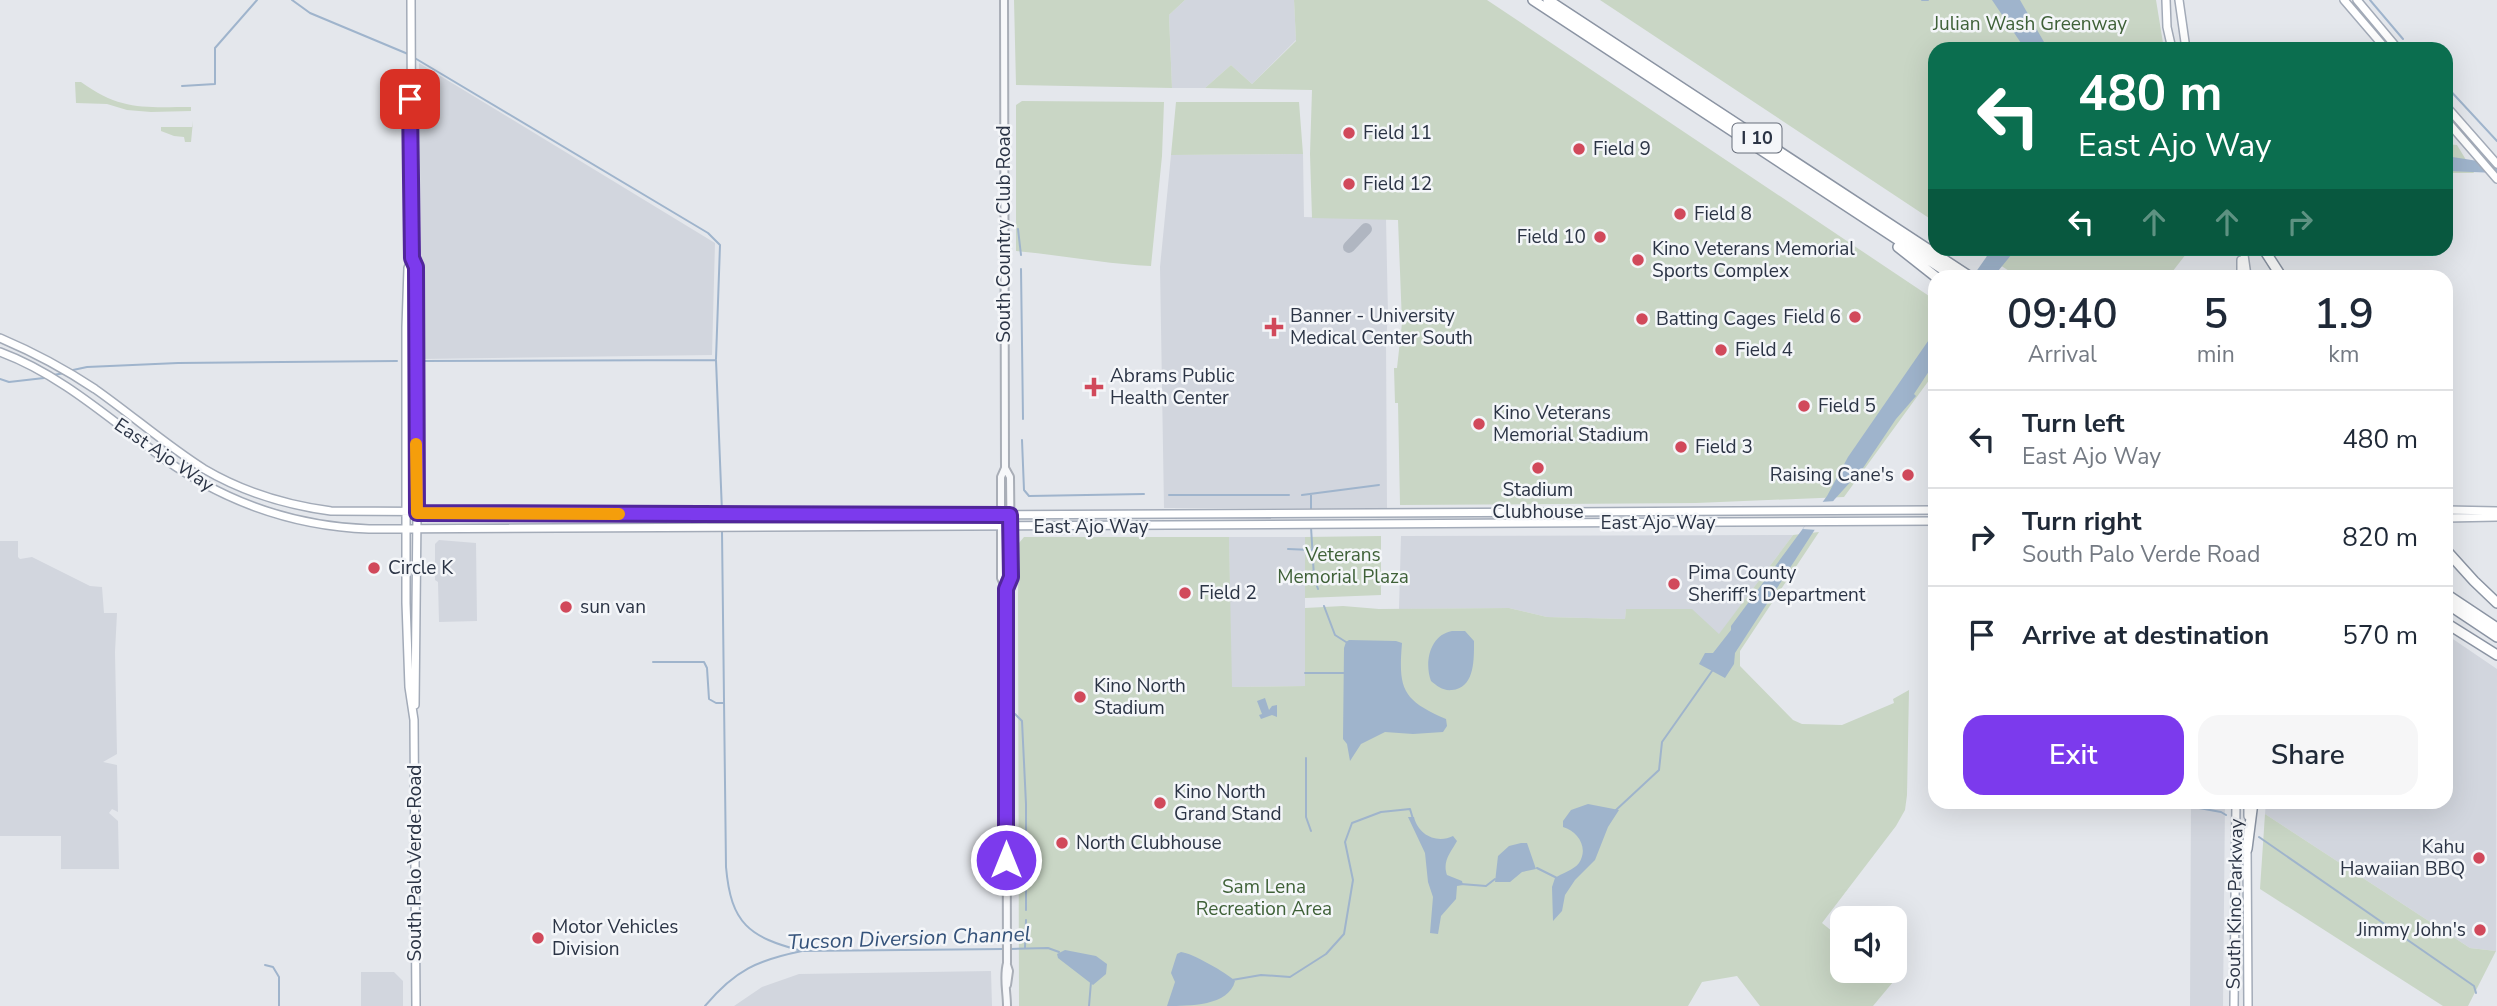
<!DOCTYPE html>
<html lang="en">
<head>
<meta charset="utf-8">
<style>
	:root { --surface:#fff; --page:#f6f6f7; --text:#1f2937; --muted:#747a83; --line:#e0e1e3; --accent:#7c3aed }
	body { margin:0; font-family:"Nunito Sans",sans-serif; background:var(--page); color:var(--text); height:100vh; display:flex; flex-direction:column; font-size:26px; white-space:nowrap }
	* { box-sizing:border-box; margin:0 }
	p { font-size:23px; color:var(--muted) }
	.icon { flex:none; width:38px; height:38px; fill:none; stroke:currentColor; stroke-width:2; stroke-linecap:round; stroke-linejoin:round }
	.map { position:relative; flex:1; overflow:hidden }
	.drawer { position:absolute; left:1928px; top:270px; width:525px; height:539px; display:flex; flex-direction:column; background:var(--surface); border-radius:21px; box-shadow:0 7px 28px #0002 }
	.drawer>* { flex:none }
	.banner { position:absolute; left:1928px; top:42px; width:525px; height:214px; border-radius:21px; box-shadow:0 7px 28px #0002; background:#0b6e4f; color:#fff; overflow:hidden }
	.buttons { position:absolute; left:1830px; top:906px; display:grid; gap:14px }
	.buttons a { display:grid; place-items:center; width:77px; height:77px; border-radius:14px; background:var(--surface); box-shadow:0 7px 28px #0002; font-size:35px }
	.pin { position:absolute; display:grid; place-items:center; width:60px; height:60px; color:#fff; margin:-30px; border-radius:14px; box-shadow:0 4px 10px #0006 }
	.me { position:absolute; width:77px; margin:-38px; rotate:0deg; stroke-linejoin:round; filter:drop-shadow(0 0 5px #0008) }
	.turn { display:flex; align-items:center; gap:24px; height:147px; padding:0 35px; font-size:32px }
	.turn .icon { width:91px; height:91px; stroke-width:2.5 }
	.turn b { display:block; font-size:49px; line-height:60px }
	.lanes { display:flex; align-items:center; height:66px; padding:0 35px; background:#0003; justify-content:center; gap:35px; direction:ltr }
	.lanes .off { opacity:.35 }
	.eta { display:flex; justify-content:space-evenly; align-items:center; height:119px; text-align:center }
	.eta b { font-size:42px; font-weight:600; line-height:49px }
	.cta { display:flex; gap:14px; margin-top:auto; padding:14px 35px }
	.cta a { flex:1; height:80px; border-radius:21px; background:var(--accent); color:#fff; font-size:28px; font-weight:600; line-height:80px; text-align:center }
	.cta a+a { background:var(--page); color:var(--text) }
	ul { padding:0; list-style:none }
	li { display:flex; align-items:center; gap:21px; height:98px; padding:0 35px; border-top:2px solid var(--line) }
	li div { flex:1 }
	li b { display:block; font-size:26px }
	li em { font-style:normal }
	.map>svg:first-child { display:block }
	.built { fill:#d2d6de }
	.green { fill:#c9d6c5 }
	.water { fill:#9fb4cc }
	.pier { fill:#e4e7ec }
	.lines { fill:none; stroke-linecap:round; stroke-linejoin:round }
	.stream { stroke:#9fb4cc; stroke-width:2 }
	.taxiway { stroke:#b0b6c1; stroke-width:12 }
	.minor-casing { stroke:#a9aeb7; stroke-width:10 }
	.major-casing { stroke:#a3abb8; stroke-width:10 }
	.highway-casing { stroke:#8b94a3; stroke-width:12 }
	.minor { stroke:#f7f8fa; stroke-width:6 }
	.major { stroke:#fff; stroke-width:7 }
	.highway { stroke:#fff; stroke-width:9 }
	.route-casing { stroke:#51269a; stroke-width:18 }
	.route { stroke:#7c3aed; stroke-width:12 }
	.slow { stroke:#f59e0b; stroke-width:12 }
	.poi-dot { fill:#d1495b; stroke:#f4f6f9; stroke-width:2.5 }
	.labels { text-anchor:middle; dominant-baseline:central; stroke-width:5; stroke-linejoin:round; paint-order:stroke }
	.shield { fill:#f4f6f9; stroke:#676e7b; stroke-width:2 }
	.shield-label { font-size:18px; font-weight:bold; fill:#2b3445 }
	.park-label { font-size:19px; fill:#3f6138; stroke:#f4f6f9 }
	.poi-label { font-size:19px; fill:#2b3445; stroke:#f4f6f9; text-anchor:start }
	.street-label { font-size:19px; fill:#2b3445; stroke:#f4f6f9 }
	.water-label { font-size:21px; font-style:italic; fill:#34527a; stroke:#f4f6f9 }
</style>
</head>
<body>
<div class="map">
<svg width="2497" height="1006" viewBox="0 0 2497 1006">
	<rect width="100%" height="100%" fill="#e4e7ec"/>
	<!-- built -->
	<path class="built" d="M1185,0H1294L1296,40L1252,84L1231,65L1205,88H1172L1169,15Z
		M419,63L715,243L712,355L422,359Z
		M1303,154L1304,217L1386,219L1388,315L1386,340L1387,508H1164L1160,267L1171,155Z
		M1793,535L1719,635L1626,610L1625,619L1547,617L1509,608L1399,609L1401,536Z
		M1229,537H1305V686L1231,687Z
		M439,540L476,543L477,621L439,622L438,582L435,580V544Z
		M0,541H18V557L20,559L32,557L90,586L102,587L104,613H117L115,652L117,754L103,762L117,765L118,812L112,809L109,813L118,821L119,869H61V836H0Z
		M2447,635L2497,669L2496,951L2470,948L2265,814L2266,802H2446Z
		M2191,802H2225L2223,1006H2190Z
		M991,971L992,1006H734L762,987L799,974Z
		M361,972H394L403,981V1006H361Z"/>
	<!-- green -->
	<path class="green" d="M1014,0H1185L1169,15L1172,88L1016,85Z
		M1294,0H1487L1935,300V372L1844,497L1696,503L1400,505L1398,403H1395L1394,368H1397L1402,323L1398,220L1312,218L1310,154L1312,90L1205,88L1231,65L1252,84L1296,41Z
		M1600,0H2156L2164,49H1936L1935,222Z
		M75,82H81C121,111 144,107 191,107V111L151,112L127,110L107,104L76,103Z
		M1022,101L1164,102L1162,156L1151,266C1105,264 1061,255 1016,251V105Z
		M1176,102H1299L1303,154L1171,155Z
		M193,121L191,142H185L184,137L174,136L161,131V127H192Z
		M2446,144L2457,145L2474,173H2447Z
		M1975,249H2190L2169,276H2017Z
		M1819,532L1740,651V666L1793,720L1802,724L1842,725L1894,703L1893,699L1909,690L1907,795L1905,810L1896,826L1822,923L1843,940V971H1880L1893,982L1873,1006H1760L1737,976L1702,982L1688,1006H1019L1018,595L1019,543L1024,537H1229L1232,687L1305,686V608L1343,606L1379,609L1509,608L1547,617L1625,619L1626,609H1692L1719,634L1793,535Z
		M1381,536V595L1305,598V537Z
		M2265,814L2470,948L2496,951L2468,1006H2443L2260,889Z"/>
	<!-- water -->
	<path class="water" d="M1992,0H2020L2048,49H2025Z
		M2446,156L2497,164V173L2447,171Z
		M1992,249H2016L1994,276H1973Z
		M1935,331V362L1914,394L1916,396L1896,419L1863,468L1834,500L1735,653L1734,664L1725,678L1699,664L1705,653H1713L1731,630V626L1827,496L1848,457Z
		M1452,631H1465L1474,641C1474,659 1475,688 1452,690C1443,691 1437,686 1431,681C1424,662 1430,635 1452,631Z
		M1349,640L1396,641L1402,643C1398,690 1403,700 1446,719L1447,726L1443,732L1413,734L1385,732L1361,744L1350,761L1347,744L1343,739L1344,648L1346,642Z
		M1265,698L1269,710L1272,706L1277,705V717L1272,715L1261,719L1259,715L1262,714L1257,701Z
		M1588,804L1619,810L1608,827L1595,860L1575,880L1565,895L1562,911L1553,921L1552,887L1555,878C1562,873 1574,870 1579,863C1589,848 1578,831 1563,827V821L1571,810Z
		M1408,817H1414C1418,835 1437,844 1453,836L1457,841C1451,852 1442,861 1447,875L1462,881L1463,885L1457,886L1456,899L1441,916L1438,934L1430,933L1433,897L1428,882L1425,853Z
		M1521,843H1527L1536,869L1522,872L1510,882H1495L1498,856L1509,846Z
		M1065,950L1096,956L1107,964L1106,974L1093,985L1058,958L1057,954Z
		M1181,952C1192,953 1227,973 1235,981C1229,1006 1189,1006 1167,1006L1175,982L1171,973L1177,954Z"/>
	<!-- pier -->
	<path class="pier" d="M1836,501L1817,530L1803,529L1820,502Z"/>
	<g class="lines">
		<!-- stream -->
		<path class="stream" d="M292,0L310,13L408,54
			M1922,0H1928
			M2370,0L2403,39
			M413,57L708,233L720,245L716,359
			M182,86L215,84V48L257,0
			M2446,86L2497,141
			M1018,229L1021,255
			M1021,269L1023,419
			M422,361L716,360L722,512
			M73,370L87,367L178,363L397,361
			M53,375L65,373
			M0,379L9,382L44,378
			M1022,440L1024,490L1029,496L1144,494
			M1169,495H1289
			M1302,495L1379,485
			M1311,511V495
			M1311,527L1314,577L1318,589
			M722,532L726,867C731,924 749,937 802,951
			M1288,549L1312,550
			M1324,606L1335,635L1346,642
			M653,662H704L707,668L709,699L716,703H723
			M1305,673H1344
			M1015,714L1022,721L1026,804V910
			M1306,758V817L1311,831
			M2188,806L2221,812L2226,815
			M1616,810L1659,770L1662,742L1712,671
			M2259,837L2474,986L2476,993
			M1537,868L1557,878
			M1461,884L1486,886L1495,879
			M1025,947L1026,920
			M1010,949L1048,948L1059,952
			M265,965L273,967L279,977V1006
			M1232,980L1261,975L1290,977L1326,954L1344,934L1353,880L1345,842L1352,823L1381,812L1410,809L1413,819
			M705,1006C735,970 758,960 802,951L1004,949
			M1089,1006L1091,982"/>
		<!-- taxiway -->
		<path class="taxiway" d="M1349,247L1366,229"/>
		<!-- minor casing -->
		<g class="minor-casing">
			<path id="minor" d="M1004,0L1005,468L1001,477V578L1006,589
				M1005,468L1010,477L1011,568V577L1006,589L1007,963C1003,977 1007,992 1007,1006
				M1007,965L1009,971L1007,985"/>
		</g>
		<!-- major casing -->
		<g class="major-casing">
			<path id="major" d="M411,0L412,258L416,267L417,513L415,705
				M2166,0L2167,27L2172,49
				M2179,0L2186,49
				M2344,0L2386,49
				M2357,0L2398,49
				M2446,106L2497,164
				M2446,120L2497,179
				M2243,248L2247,276
				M412,258L408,268L406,327V603L409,687L414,720L416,1006
				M2241,276V260
				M0,338C33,352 65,369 95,389C132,415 166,445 204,469C243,492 286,505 331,511L983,515L1936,510
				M0,352C57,373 104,414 152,450C217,499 287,526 369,529L1936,521
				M2446,510L2497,511
				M2446,518L2497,517
				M2248,816V802
				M2247,846L2248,1006
				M2234,1006L2236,802"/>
		</g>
		<!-- highway casing -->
		<g class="highway-casing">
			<path id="highway" d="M1533,0L1953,276
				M1548,0L1969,276
				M1898,247L1936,277
				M2263,248L2281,276
				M2446,550L2474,581L2497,603
				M2446,594L2497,628
				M2446,603L2497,637
				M2446,623L2497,655
				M2247,849L2253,802"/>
		</g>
		<!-- minor -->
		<use href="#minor" class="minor"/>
		<!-- major -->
		<use href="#major" class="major"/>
		<!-- highway -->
		<use href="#highway" class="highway"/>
	</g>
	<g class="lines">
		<!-- route casing -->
		<g class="route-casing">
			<path id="route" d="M410,99L412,258L416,267L417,513L1010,515L1011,577L1006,589V860"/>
		</g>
		<!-- route -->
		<use href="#route" class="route"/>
		<!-- slow -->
		<path class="slow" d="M416,444L417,513L619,514"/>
	</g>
	<!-- markers -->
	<g class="poi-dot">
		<circle cx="1349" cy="133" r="7"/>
		<circle cx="1579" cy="149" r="7"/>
		<circle cx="1349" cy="184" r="7"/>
		<circle cx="1680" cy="214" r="7"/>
		<circle cx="1600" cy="237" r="7"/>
		<circle cx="1638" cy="260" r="7"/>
		<circle cx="1855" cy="317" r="7"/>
		<circle cx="1642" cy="319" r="7"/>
		<path d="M1270.5 316.5h7v7h7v7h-7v7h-7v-7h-7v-7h7z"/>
		<circle cx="1721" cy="350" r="7"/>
		<path d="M1090.5 376.5h7v7h7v7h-7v7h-7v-7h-7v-7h7z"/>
		<circle cx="1804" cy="406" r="7"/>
		<circle cx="1479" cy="424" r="7"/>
		<circle cx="1681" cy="447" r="7"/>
		<circle cx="1538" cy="468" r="7"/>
		<circle cx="1908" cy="475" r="7"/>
		<circle cx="374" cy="568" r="7"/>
		<circle cx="1674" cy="584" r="7"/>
		<circle cx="1185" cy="593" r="7"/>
		<circle cx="566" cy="607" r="7"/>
		<circle cx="1080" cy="697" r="7"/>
		<circle cx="1160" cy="803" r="7"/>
		<circle cx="1062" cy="843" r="7"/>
		<circle cx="2479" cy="858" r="7"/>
		<circle cx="2480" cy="930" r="7"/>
		<circle cx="538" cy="938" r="7"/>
	</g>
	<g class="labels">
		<!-- shield labels -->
		<rect class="shield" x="1732.5" y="123.5" width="49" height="29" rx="5"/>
		<g class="shield-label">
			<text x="1757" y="138">I 10</text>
		</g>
		<!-- park labels -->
		<g class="park-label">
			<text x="2030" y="24">Julian Wash Greenway</text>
			<text x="1343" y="555">Veterans<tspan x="1343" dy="22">Memorial Plaza</tspan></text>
			<text x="1264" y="887">Sam Lena<tspan x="1264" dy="22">Recreation Area</tspan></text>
		</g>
		<!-- poi labels -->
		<g class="poi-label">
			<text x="1363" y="133">Field 11</text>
			<text x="1593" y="149">Field 9</text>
			<text x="1363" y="184">Field 12</text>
			<text x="1694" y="214">Field 8</text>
			<text x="1586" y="237" text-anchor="end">Field 10</text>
			<text x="1652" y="249">Kino Veterans Memorial<tspan x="1652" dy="22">Sports Complex</tspan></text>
			<text x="1290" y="316">Banner - University<tspan x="1290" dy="22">Medical Center South</tspan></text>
			<text x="1841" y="317" text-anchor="end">Field 6</text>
			<text x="1656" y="319">Batting Cages</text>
			<text x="1735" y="350">Field 4</text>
			<text x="1110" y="376">Abrams Public<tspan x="1110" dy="22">Health Center</tspan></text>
			<text x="1818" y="406">Field 5</text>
			<text x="1493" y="413">Kino Veterans<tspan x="1493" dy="22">Memorial Stadium</tspan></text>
			<text x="1695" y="447">Field 3</text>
			<text x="1894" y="475" text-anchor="end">Raising Cane's</text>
			<text x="1538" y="490" text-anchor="middle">Stadium<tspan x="1538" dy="22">Clubhouse</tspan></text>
			<text x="388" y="568">Circle K</text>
			<text x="1688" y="573">Pima County<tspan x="1688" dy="22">Sheriff's Department</tspan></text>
			<text x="1199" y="593">Field 2</text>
			<text x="580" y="607">sun van</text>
			<text x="1094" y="686">Kino North<tspan x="1094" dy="22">Stadium</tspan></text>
			<text x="1174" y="792">Kino North<tspan x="1174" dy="22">Grand Stand</tspan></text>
			<text x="1076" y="843">North Clubhouse</text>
			<text x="2465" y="847" text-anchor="end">Kahu<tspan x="2465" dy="22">Hawaiian BBQ</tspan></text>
			<text x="552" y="927">Motor Vehicles<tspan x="552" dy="22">Division</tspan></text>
			<text x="2466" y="930" text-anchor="end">Jimmy John's</text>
		</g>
		<!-- street labels -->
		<g class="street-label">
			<text transform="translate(1004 234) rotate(-90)">South Country Club Road</text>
			<text transform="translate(164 455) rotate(34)">East Ajo Way</text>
			<text x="1658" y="523">East Ajo Way</text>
			<text x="1091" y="527">East Ajo Way</text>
			<text transform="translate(415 863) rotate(-90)">South Palo Verde Road</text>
			<text transform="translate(2235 904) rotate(-89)">South Kino Parkway</text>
		</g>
		<!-- water labels -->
		<g class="water-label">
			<text transform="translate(909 938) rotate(-2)">Tucson Diversion Channel</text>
		</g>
	</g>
</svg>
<div class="buttons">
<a><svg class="icon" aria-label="sound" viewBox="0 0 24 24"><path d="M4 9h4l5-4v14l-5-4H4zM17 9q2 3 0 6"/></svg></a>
</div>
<div class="pin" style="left:410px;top:99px;background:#d93025"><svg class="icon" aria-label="arrive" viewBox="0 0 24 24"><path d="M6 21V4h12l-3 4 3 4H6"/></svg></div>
<svg class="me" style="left:1006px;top:860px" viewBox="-20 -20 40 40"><circle r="17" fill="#7c3aed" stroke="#fff" stroke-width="3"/><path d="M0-11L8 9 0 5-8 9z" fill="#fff"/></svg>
<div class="banner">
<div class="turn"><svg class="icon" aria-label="left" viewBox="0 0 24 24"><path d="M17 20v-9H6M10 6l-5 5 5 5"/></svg><div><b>480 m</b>East Ajo Way</div></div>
<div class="lanes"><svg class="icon" aria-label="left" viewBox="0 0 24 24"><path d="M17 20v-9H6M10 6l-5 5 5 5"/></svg><svg class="icon off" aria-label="ahead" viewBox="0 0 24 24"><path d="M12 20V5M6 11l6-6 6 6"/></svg><svg class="icon off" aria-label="ahead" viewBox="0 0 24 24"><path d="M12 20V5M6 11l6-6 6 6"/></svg><svg class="icon off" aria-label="right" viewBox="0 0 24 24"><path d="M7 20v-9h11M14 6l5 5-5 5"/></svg></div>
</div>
<section class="drawer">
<div class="eta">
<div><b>09:40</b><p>Arrival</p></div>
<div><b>5</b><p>min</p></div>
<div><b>1.9</b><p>km</p></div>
</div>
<ul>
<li><svg class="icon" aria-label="left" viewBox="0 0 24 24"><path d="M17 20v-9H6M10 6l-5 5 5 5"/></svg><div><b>Turn left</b><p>East Ajo Way</p></div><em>480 m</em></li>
<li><svg class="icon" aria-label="right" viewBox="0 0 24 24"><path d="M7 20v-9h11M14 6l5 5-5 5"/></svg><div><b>Turn right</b><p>South Palo Verde Road</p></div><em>820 m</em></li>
<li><svg class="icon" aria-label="arrive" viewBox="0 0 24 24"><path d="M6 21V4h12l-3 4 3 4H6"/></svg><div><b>Arrive at destination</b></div><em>570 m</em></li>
</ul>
<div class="cta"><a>Exit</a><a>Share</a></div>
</section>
</div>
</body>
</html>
